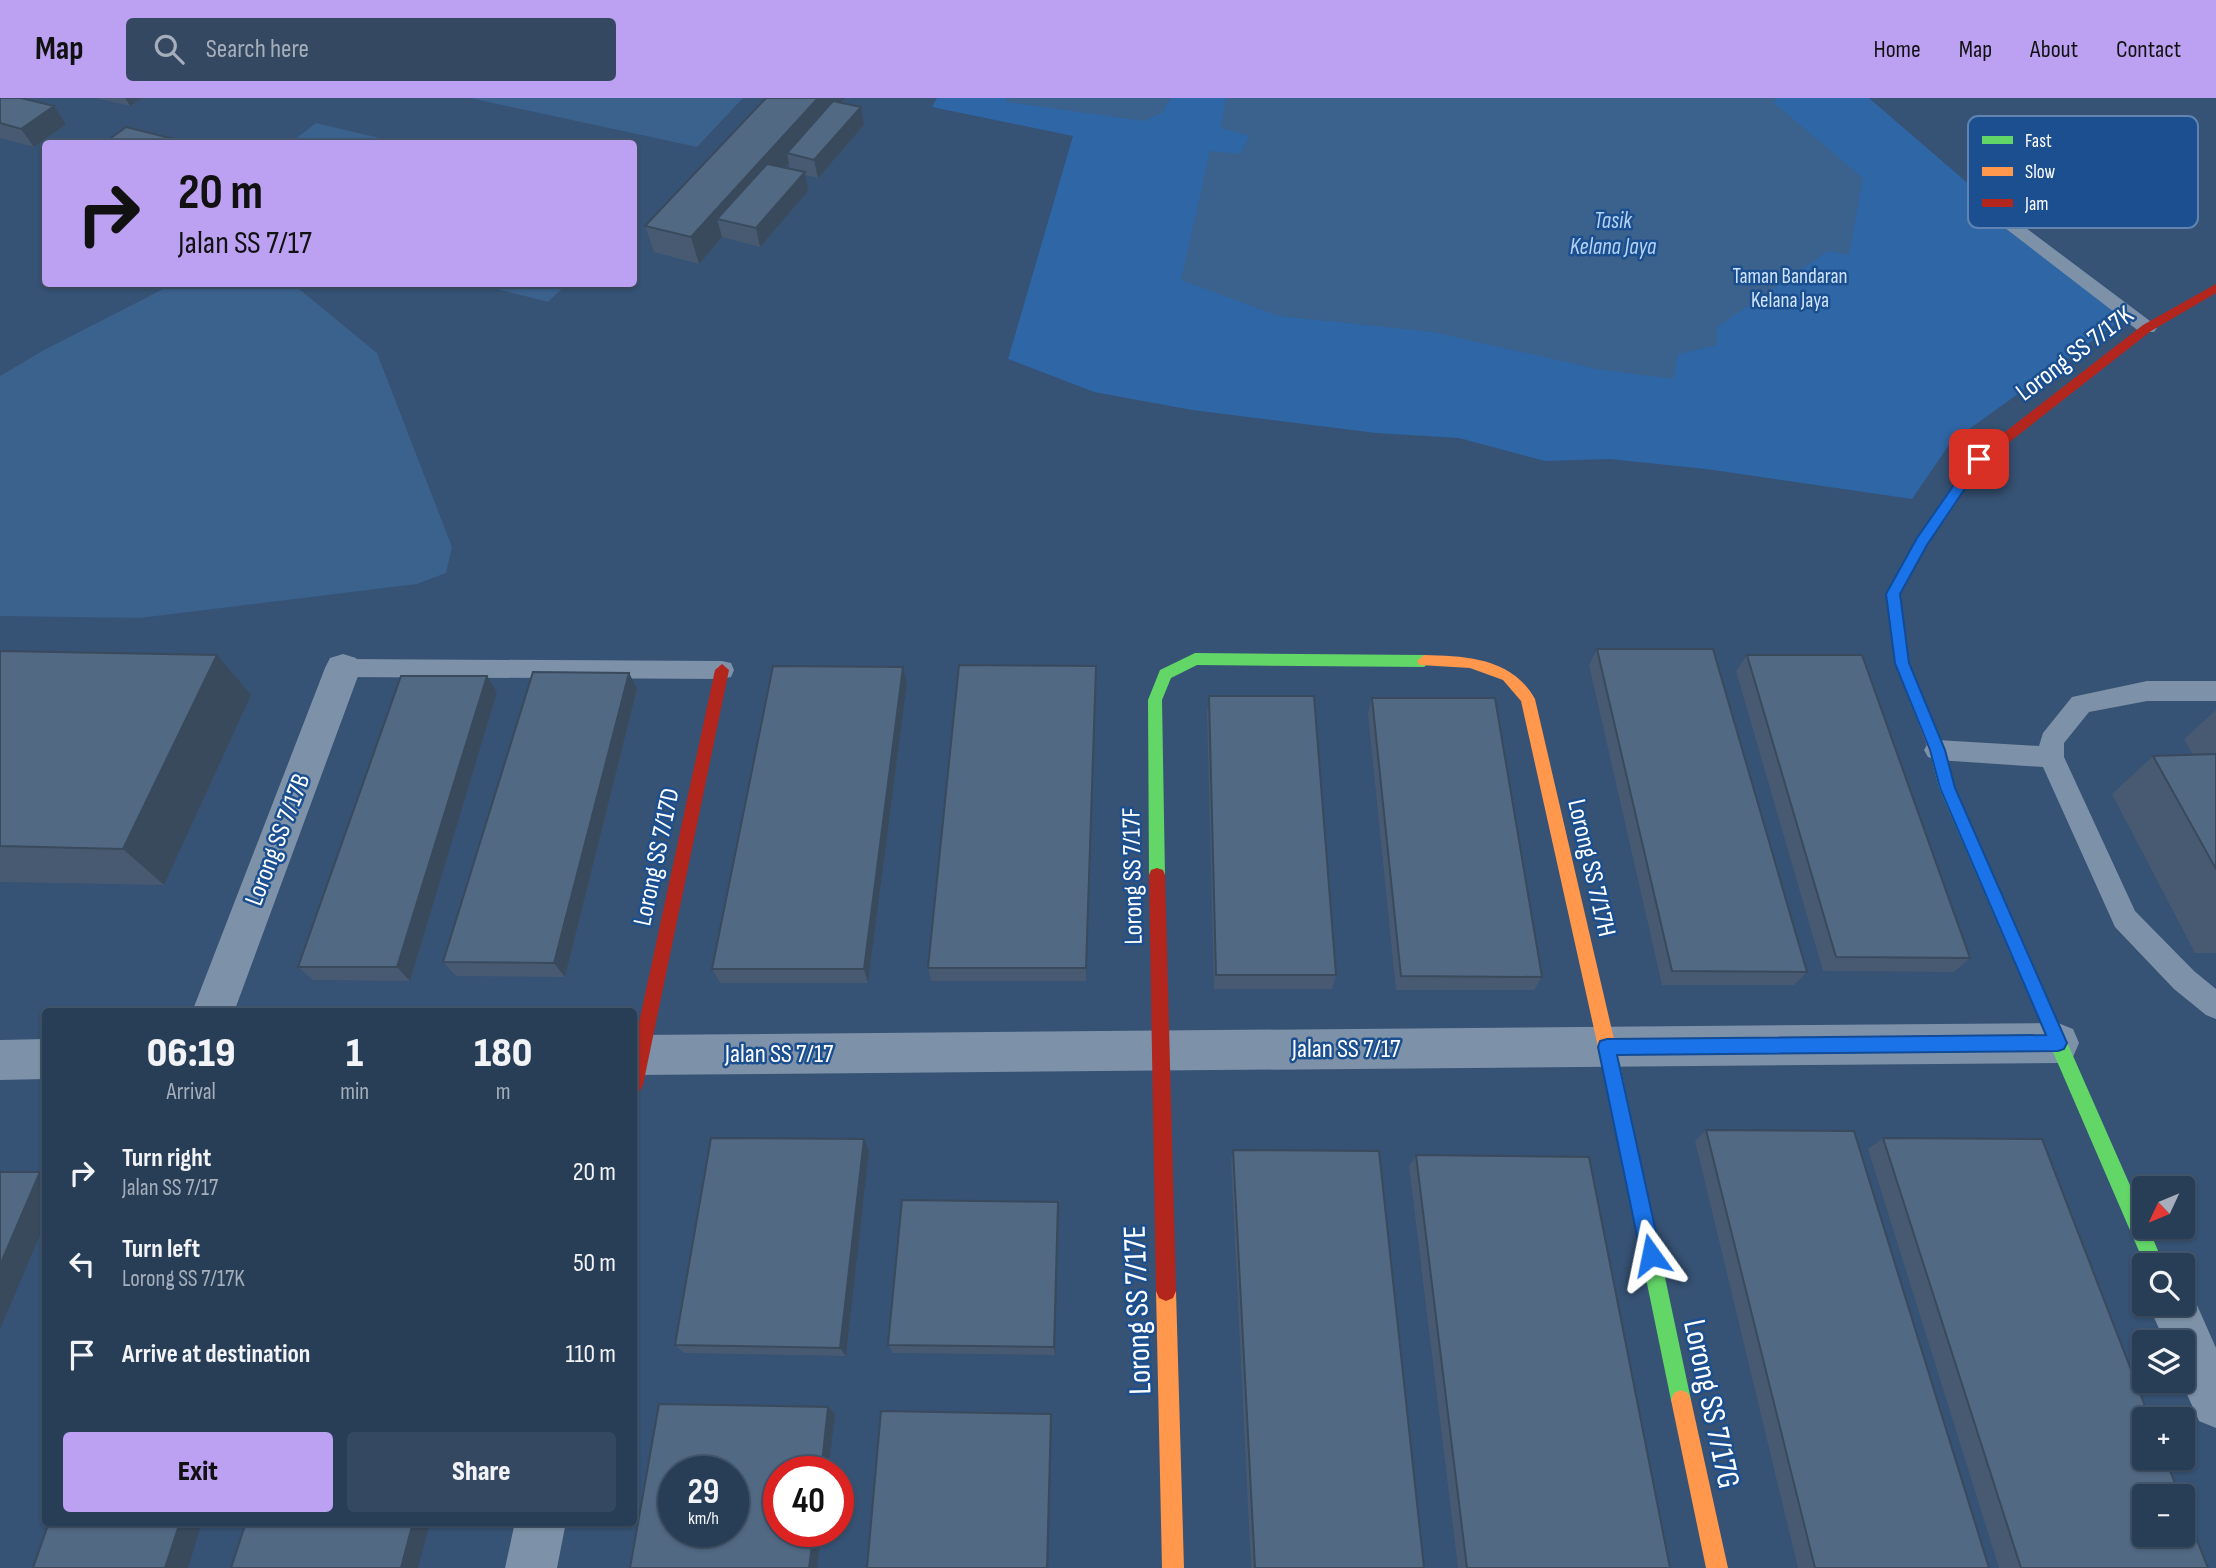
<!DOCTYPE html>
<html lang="en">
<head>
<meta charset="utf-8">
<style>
	:root { --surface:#283e57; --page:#344961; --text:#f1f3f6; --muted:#a5aeba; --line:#44576d; --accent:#bca0f2 }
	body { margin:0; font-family:"Sofia Sans Condensed",sans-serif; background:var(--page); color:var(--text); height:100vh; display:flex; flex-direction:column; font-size:26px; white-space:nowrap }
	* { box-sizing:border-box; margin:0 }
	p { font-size:23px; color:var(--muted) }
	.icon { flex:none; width:38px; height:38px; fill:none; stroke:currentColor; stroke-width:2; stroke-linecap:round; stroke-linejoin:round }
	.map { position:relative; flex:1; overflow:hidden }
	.sheet { position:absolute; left:42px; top:910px; width:595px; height:518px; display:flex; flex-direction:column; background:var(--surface); border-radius:7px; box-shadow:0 2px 5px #0004,0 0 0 2px var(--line) }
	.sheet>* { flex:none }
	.hud { position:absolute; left:42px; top:42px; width:595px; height:147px; border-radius:7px; box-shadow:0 2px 5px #0004,0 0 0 2px var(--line); background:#bca0f2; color:#111; overflow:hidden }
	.needle { width:46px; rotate:226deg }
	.tools { position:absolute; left:2132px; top:1078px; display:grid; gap:14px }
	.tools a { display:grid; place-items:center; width:63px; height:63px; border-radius:7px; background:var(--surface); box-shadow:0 2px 5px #0004,0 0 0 2px var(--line); font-size:35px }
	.speed { position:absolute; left:658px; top:1358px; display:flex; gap:14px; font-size:35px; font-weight:700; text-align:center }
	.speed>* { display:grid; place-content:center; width:91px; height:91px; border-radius:50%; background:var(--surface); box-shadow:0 2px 5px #0004,0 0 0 2px var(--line); line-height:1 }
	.speed small { font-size:18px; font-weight:400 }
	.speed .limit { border:10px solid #d22; background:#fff; color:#111 }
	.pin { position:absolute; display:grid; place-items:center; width:60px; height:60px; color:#fff; margin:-30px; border-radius:14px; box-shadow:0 4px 10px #0006 }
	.me { position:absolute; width:77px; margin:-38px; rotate:348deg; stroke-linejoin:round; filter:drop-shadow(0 0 5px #0008) }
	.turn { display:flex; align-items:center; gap:24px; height:147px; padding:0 21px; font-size:32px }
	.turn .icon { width:91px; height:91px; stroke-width:2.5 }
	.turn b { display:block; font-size:49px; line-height:60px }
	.eta { display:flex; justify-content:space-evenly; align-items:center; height:119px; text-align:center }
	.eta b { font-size:42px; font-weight:800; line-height:49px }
	.action { display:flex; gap:14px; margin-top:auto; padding:14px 21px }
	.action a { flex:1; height:80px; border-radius:7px; background:var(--accent); color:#111; font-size:28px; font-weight:800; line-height:80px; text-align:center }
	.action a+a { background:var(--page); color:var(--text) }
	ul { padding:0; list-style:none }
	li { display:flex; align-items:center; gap:21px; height:91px; padding:0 21px }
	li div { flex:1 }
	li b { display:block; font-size:26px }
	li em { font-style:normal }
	header { display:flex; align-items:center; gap:42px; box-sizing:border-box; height:98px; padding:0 35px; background:var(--accent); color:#111 }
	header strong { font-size:33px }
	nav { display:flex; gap:38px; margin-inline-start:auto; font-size:24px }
	.search { width:490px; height:63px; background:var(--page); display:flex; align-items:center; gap:18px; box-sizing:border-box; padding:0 24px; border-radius:7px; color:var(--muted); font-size:26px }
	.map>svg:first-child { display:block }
	.green { fill:#2f66a5 }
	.water { fill:#3b618d }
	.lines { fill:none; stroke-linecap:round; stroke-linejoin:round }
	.lane { fill:#7d92a8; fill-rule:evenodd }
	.street { fill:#7d92a8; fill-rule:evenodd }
	.fast { fill:#63d668; fill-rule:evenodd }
	.slow { fill:#ff974d; fill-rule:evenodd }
	.jam { fill:#b3261e; fill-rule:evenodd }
	.wall { fill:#475a72; fill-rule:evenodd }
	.shaded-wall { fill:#394a5c }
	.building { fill:#526984; stroke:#394a5c; stroke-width:2; fill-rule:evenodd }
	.route { fill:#1a73e8; stroke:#114b97; stroke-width:2 }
	.labels { text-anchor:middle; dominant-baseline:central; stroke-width:5; stroke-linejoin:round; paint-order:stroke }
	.far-park-label { font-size:21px; fill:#cfe3fa; stroke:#1b4f8f }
	.far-water-label { font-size:23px; font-style:italic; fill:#b5d3f5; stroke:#1b4f8f }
	.street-label { font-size:26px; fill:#fff; stroke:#1b4f8f }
	.near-street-label { font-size:32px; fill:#fff; stroke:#1b4f8f }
	.key { fill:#1b4f8f; stroke:#5f84b1; stroke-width:2 }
	.key-label { font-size:19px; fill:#fff }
</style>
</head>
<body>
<header>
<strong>Map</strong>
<div class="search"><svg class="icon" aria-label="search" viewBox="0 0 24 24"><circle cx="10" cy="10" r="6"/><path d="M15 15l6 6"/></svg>Search here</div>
<nav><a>Home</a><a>Map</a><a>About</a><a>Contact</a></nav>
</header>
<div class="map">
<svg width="2216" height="1470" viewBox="0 0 2216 1470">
	<rect width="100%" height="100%" fill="#365274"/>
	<!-- green -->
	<path class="green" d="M937,0H1869L2124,220L1951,344L1912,401L1706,371L1609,361L1545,363L1459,340L1376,335L1192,312L1094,294L1008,261L1073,38L932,9Z"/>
	<!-- water -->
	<path class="water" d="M470,0H743L697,49Z
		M1006,0H1171L1162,15L1144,23L1007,4Z
		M1226,0H1776L1774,5L1863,80L1849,157L1828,153L1717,229V247L1678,256L1673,281L1597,271L1433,234L1279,218L1181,182L1210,53L1240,56L1249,38L1221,30Z
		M316,25L401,45H290Z
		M173,186H293L377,255L452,449L446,475L417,486L140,520L0,518V278L44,252Z
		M477,186H567L548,204Z"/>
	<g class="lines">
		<!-- lane -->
		<path class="lane" d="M2051,42L2123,71L2126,75L2123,79H2111L2053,54L2016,82L1998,109L2154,226L2157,230L2154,234H2140L1979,110L2003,74L2045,43Z
			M343,561L722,563L731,565L734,572L731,579L722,581L343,579L334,577L331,570L334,563Z
			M2147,583H2216V603H2147L2089,614L2064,645V659L2135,813L2194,873L2216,891V921L2206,917L2174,891L2115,829L2043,669L1937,662L1928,659L1924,652L1928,645L1937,642L2039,648L2043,635L2072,599Z"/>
		<!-- street -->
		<path class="street" d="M343,556L356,560L361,570L234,914H192L325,570L330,560Z
			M2058,925L2073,931L2079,945L2073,959L2058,965L634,977V937Z
			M46,941V981L0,982V942Z
			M2182,1187L2189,1189L2216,1250V1330L2199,1323L2181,1283L2182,1244H2165L2148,1206H2182Z
			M515,1424H566L557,1470H505Z"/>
		<!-- fast -->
		<path class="fast" d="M1195,555L1424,557L1431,563L1424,569L1197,567L1171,580L1162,602L1165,777L1163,782L1157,784L1151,782L1149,777L1148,602L1160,572Z
			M1938,649L1943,651L1946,655L1955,690L2144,1119V1129H2148L2164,1167H2145L1939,690L1930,655L1933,651Z
			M1611,959L1617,961L1620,967L1691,1302L1688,1309L1681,1312L1674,1309L1671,1302L1602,967L1605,961Z"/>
		<!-- slow -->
		<path class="slow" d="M1950,399L1957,404L1927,447L1900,496L1909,565L1946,655L1943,659H1933L1930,655L1895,565L1886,496L1917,441L1945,401Z
			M1424,557C1467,558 1512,560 1535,601L1620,967L1617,973L1611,975L1605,973L1602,967L1521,603L1503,582L1470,570L1419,567L1417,563Z
			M1166,1183L1173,1186L1176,1193L1184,1470H1162L1156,1193L1159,1186Z
			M1681,1292L1688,1295L1691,1302L1728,1470H1706L1671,1302L1674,1295Z"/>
		<!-- jam -->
		<path class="jam" d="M2216,186V195L2151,233L1984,364L1955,407H1945V401L1974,358L2143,227Z
			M722,566L729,572L643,987L640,993L634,995V948L715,572Z
			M1157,770L1163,772L1165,777L1176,1193L1173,1200L1166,1203L1159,1200L1156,1193L1149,777L1151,772Z"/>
	</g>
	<!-- wall -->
	<path class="wall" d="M0,0L54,8L66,26L34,49L0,40Z
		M97,0H142L130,8Z
		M844,1L842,5L864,27L818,80L805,77L808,93L760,149L722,139L699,166L654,154L645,128ZM789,65L790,71L784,70Z
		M1597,551L1807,874L1794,887H1662L1589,567Z
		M0,553L251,597L164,787L0,784Z
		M1747,557L1970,860L1954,874L1823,873L1736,573Z
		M629,575L637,591L565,879L456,878L443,864Z
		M487,578L497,594L410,883L313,882L298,869Z
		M907,585L868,885H720L712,871Z
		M1096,585L1086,883H931L928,870Z
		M1209,598L1336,877L1332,891H1214L1207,615Z
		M1372,600L1542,879L1534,892H1396L1368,616Z
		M2216,612V855H2195L2112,696L2153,658L2193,657L2184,641Z
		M1706,1032L1989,1470H1798L1695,1043Z
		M1883,1040L2208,1470H1999L1868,1051Z
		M864,1041L869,1053L846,1258L684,1255L675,1247Z
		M1233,1052L1424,1470H1251L1231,1063Z
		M1416,1057L1670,1470H1458L1409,1068Z
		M1058,1104L1059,1114L1055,1257L893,1255L888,1247Z"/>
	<!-- shaded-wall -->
	<path class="shaded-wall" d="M125,0H142L130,8Z
		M818,0H844V1L795,57L787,55L789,65L735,125L717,121L722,139L699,166L691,139Z
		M54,8L66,26L34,49L21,31Z
		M861,9L864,27L818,80L814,62Z
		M805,74L808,93L760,149L756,130Z
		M217,557L251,597L164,787L123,751Z
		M1096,568V585L1086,883V870Z
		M903,569L907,585L868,885L864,871Z
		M629,575L637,591L565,879L554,865Z
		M487,578L497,594L410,883L397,869Z
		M864,1041L869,1053L846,1258L840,1250Z
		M40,1074L46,1076V1123L0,1231V1167Z
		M1058,1104L1059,1114L1055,1257L1054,1249Z
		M828,1309L835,1316L828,1374H821Z
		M1051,1316L1052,1322L1048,1470H1047Z
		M180,1424H202L188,1470H165Z
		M413,1424H430L418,1470H401Z
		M814,1433H821L817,1470H809Z"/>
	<!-- building -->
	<path class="building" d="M0,0H21L54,8L21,31L0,25Z
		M766,0H818L691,139L645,128Z
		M833,3L861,9L814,62L787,55Z
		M126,29L186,44L184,46H103Z
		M767,66L805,74L756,130L717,121Z
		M1597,551H1713L1807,874L1672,873Z
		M0,553L217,557L123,751L0,748Z
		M1747,557H1862L1970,860L1836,859Z
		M959,567L1096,568L1086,870H928Z
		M773,568L903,569L864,871H712Z
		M533,574L629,575L554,865L443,864Z
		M401,578H487L397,869H298Z
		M1209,598H1314L1336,877H1216Z
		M1372,600H1495L1542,879L1401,878Z
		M2216,656V771L2153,658Z
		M1706,1032L1854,1033L1989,1470H1815Z
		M711,1040L864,1041L840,1250L675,1247Z
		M1883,1040L2042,1041L2150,1321H2144V1360H2165L2180,1398H2144V1437H2182V1404L2208,1470H2021Z
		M1233,1052L1379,1053L1424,1470H1255Z
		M1416,1057L1589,1059L1670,1470H1467Z
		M0,1074H40L0,1167Z
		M902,1102L1058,1104L1054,1249L888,1247Z
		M659,1306L828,1309L821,1374H779V1433H814L809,1470H630ZM674,1374H733V1433H674Z
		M881,1313L1051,1316L1047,1470H867Z
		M49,1424H180L165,1470H33Z
		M246,1424H413L401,1470H231Z"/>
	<!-- route -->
	<path class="route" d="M1979,356L1985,361L1927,447L1900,496L1909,565L1945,652L1955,690L2067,945L2064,951L2058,953L1617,957L1661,1157L1658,1164L1651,1167L1644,1164L1641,1157L1598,949L1600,943L1607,941L2046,937L1940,690L1930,652L1895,565L1886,496L1917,440L1974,358Z"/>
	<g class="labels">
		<!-- far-park labels -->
		<g class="far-park-label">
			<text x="1790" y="178">Taman Bandaran<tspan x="1790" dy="24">Kelana Jaya</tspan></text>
		</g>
		<!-- far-water labels -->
		<g class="far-water-label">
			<text x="1613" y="123">Tasik<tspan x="1613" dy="26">Kelana Jaya</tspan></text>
		</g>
		<!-- street labels -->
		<g class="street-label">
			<text transform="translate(2075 256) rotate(-37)">Lorong SS 7/17K</text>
			<text transform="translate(278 742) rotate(-69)">Lorong SS 7/17B</text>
			<text transform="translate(657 759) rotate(-78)">Lorong SS 7/17D</text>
			<text transform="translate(1591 770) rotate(77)">Lorong SS 7/17H</text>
			<text transform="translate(1133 778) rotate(-91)">Lorong SS 7/17F</text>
			<text x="1346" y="951">Jalan SS 7/17</text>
			<text x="779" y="956">Jalan SS 7/17</text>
		</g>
		<!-- near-street labels -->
		<g class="near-street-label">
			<text transform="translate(1138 1212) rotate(-92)">Lorong SS 7/17E</text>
			<text transform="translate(1711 1306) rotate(78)">Lorong SS 7/17G</text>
		</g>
	</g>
	<!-- legend -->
	<rect x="1968" y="18" width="230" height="112" rx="10" class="key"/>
	<rect x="1982" y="38" width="31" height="8" fill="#63d668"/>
	<rect x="1982" y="69" width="31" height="9" fill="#ff974d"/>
	<rect x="1982" y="101" width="31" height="8" fill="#b3261e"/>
	<g class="key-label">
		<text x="2025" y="49">Fast</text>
		<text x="2025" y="80">Slow</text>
		<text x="2025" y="112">Jam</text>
	</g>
</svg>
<div class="tools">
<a><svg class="needle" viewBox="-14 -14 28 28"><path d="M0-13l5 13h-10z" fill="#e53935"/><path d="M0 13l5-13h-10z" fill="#a5aeba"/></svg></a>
<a><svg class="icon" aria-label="search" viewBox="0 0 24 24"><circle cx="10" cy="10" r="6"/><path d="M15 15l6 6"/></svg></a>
<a><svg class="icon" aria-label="layers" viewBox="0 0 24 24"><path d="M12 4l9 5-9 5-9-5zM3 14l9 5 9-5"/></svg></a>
<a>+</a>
<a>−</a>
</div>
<div class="speed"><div>29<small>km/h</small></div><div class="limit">40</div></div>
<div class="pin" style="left:1979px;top:361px;background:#d93025"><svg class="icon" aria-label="arrive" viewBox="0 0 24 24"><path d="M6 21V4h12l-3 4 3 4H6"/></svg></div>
<svg class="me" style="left:1651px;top:1157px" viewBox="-20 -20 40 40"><path d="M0-17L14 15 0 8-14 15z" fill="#1a73e8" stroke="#fff" stroke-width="4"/></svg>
<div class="hud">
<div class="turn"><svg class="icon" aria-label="right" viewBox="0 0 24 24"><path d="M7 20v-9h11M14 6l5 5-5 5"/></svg><div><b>20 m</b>Jalan SS 7/17</div></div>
</div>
<section class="sheet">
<div class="eta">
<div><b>06:19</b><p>Arrival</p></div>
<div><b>1</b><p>min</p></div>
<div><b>180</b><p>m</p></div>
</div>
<ul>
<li><svg class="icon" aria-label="right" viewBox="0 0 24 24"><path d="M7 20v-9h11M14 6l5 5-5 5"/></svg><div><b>Turn right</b><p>Jalan SS 7/17</p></div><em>20 m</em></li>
<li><svg class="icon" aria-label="left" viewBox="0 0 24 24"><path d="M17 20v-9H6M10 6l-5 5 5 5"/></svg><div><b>Turn left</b><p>Lorong SS 7/17K</p></div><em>50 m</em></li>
<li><svg class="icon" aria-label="arrive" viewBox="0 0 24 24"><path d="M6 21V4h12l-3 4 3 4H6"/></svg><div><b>Arrive at destination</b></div><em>110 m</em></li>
</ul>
<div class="action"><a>Exit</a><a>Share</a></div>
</section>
</div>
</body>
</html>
